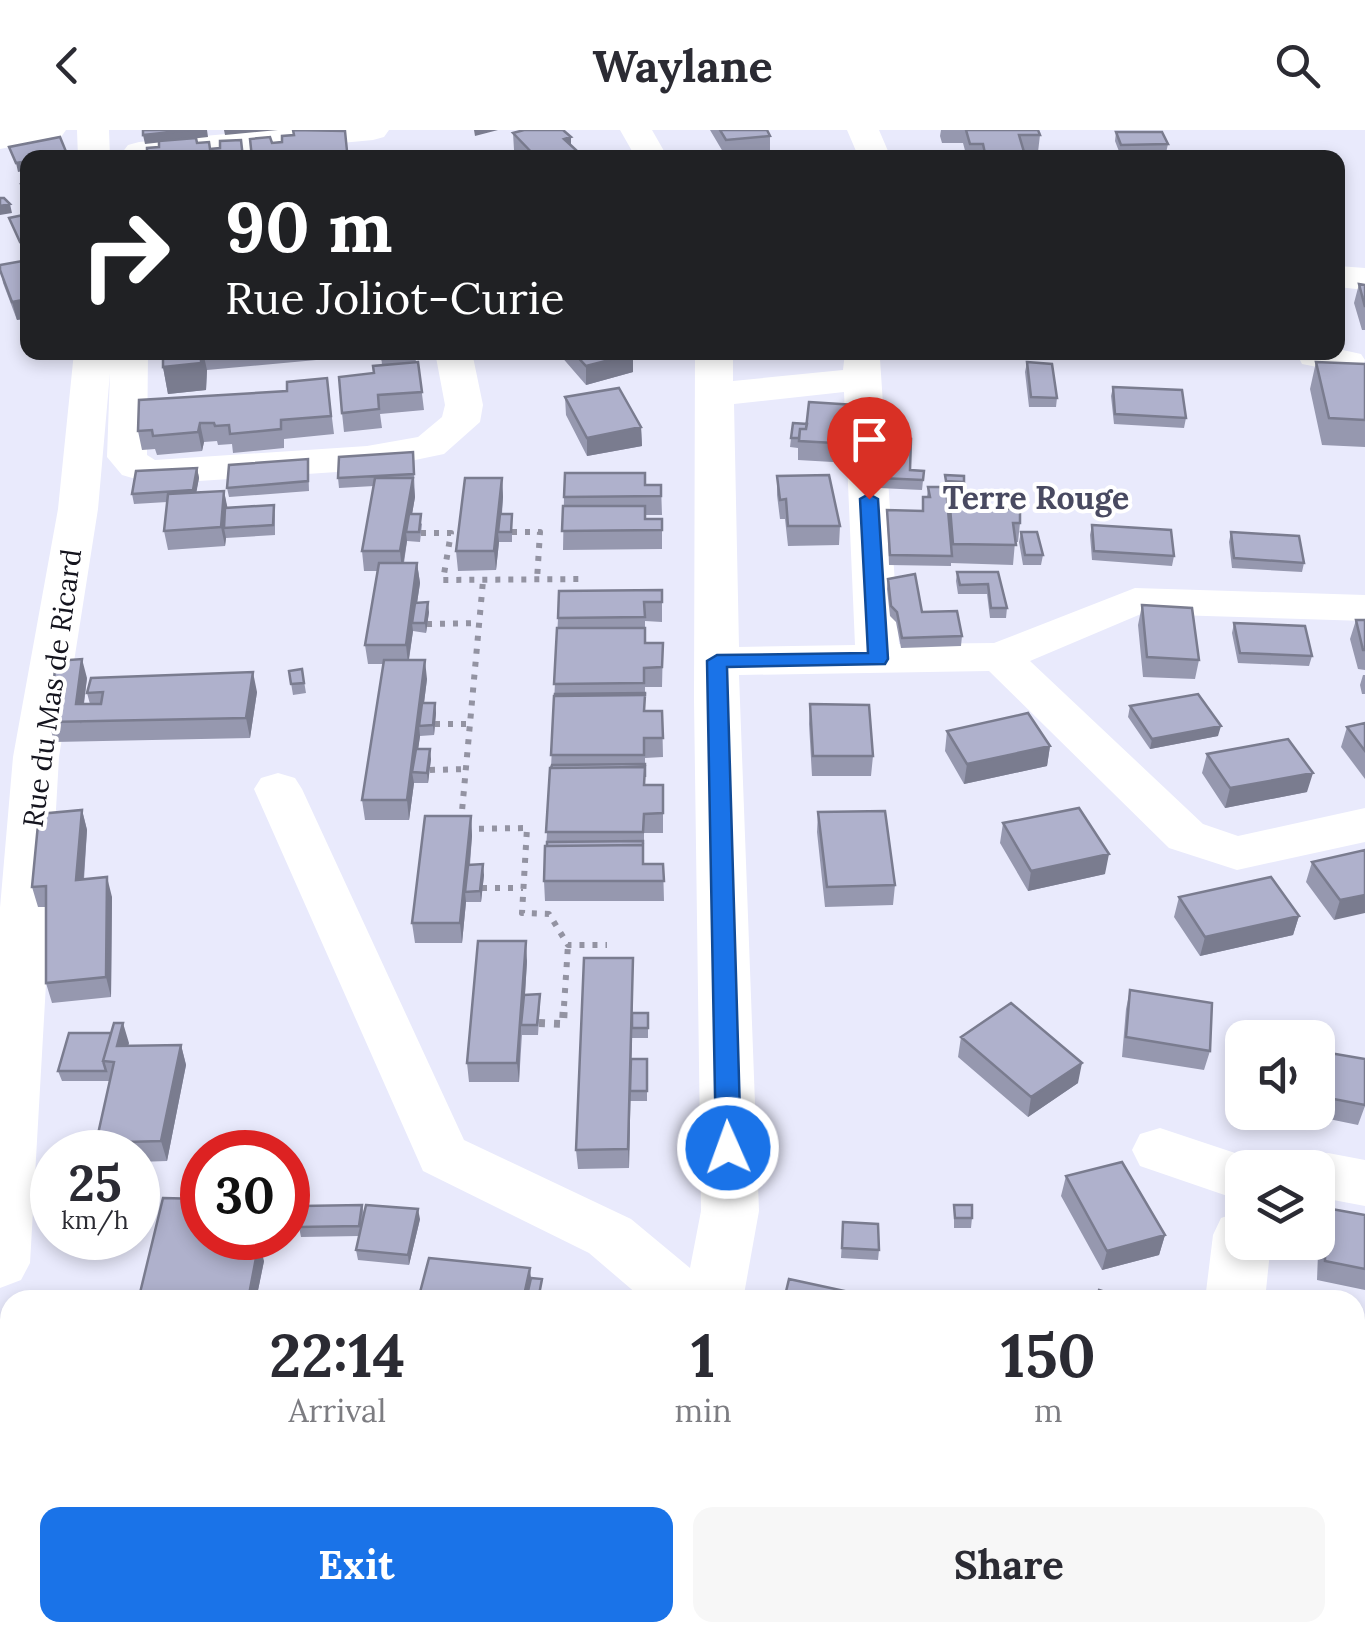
<!DOCTYPE html>
<html lang="en">
<head>
<meta charset="utf-8">
<style>
	:root { --surface:#fff; --page:#f7f7f7; --text:#2b2b33; --muted:#7c7c81; --accent:#1a73e8 }
	body { margin:0; font-family:Lora,serif; background:var(--page); color:var(--text); height:100vh; display:flex; flex-direction:column; font-size:38px; white-space:nowrap }
	* { box-sizing:border-box; margin:0 }
	p { font-size:32px; color:var(--muted) }
	.icon { flex:none; width:55px; height:55px; fill:none; stroke:currentColor; stroke-width:2; stroke-linecap:round; stroke-linejoin:round }
	.map { position:relative; flex:1; overflow:hidden }
	.panel { position:absolute; left:0px; top:1160px; width:1365px; height:352px; display:flex; flex-direction:column; background:var(--surface); border-radius:30px 30px 0 0; box-shadow:0 5px 15px #0003 }
	.panel>* { flex:none }
	.banner { position:absolute; left:20px; top:20px; width:1325px; height:210px; border-radius:20px; box-shadow:0 5px 15px #0003; background:#202124; color:#fff; overflow:hidden }
	.buttons { position:absolute; left:1225px; top:890px; display:grid; gap:20px }
	.buttons a { display:grid; place-items:center; width:110px; height:110px; border-radius:20px; background:var(--surface); box-shadow:0 5px 15px #0003; font-size:50px }
	.speed { position:absolute; left:30px; top:1000px; display:flex; gap:20px; font-size:50px; font-weight:700; text-align:center }
	.speed>* { display:grid; place-content:center; width:130px; height:130px; border-radius:50%; background:var(--surface); box-shadow:0 5px 15px #0003; line-height:1 }
	.speed small { font-size:25px; font-weight:400 }
	.speed .limit { border:15px solid #d22; background:#fff; color:#111 }
	.pin { position:absolute; display:grid; place-items:center; width:85px; height:85px; color:#fff; margin:-102px -42px; border-radius:50% 50% 50% 0; rotate:-45deg; box-shadow:0 0 10px #0007 }
	.pin .icon { rotate:45deg }
	.me { position:absolute; width:110px; margin:-55px; rotate:358deg; stroke-linejoin:round; filter:drop-shadow(0 0 8px #0008) }
	.turn { display:flex; align-items:center; gap:35px; height:210px; padding:0 40px; font-size:45px }
	.turn .icon { width:130px; height:130px; stroke-width:2.5 }
	.turn b { display:block; font-size:70px; line-height:85px }
	.eta { display:flex; justify-content:space-evenly; align-items:center; height:170px; text-align:center }
	.eta b { font-size:60px; font-weight:700; line-height:70px }
	.action { display:flex; gap:20px; margin-top:auto; padding:20px 40px }
	.action a { flex:1; height:115px; border-radius:20px; background:var(--accent); color:#fff; font-size:40px; font-weight:700; line-height:115px; text-align:center }
	.action a+a { background:var(--page); color:var(--text) }
	header { display:flex; justify-content:space-between; align-items:center; height:130px; padding:0 40px; background:var(--surface); font-size:45px; font-weight:700 }
	.map>svg:first-child { display:block }
	.lines { fill:none; stroke-linecap:round; stroke-linejoin:round }
	.path-far1 { stroke:#9393a2; stroke-width:6; stroke-dasharray:5 8; stroke-linecap:butt }
	.path { stroke:#9393a2; stroke-width:8; stroke-dasharray:6 9; stroke-linecap:butt }
	.minor { fill:#fff; fill-rule:evenodd }
	.wall { fill:#9698af }
	.shaded-wall { fill:#7a7c8f }
	.building { fill:#afb1cc; stroke:#7a7c8f; stroke-width:2.5 }
	.route { fill:#1a73e8; stroke:#114b97; stroke-width:2.5 }
	.labels { text-anchor:middle; dominant-baseline:central; stroke-width:8; stroke-linejoin:round; paint-order:stroke }
	.street-label { font-size:28px; fill:#14141e; stroke:#fff }
	.quarter-label { font-size:32px; font-weight:bold; fill:#494a61; stroke:#fff }
</style>
</head>
<body>
<header><svg class="icon" aria-label="back" viewBox="0 0 24 24"><path d="M15 5l-7 7 7 7"/></svg>Waylane<svg class="icon" aria-label="search" viewBox="0 0 24 24"><circle cx="10" cy="10" r="6"/><path d="M15 15l6 6"/></svg></header>
<div class="map">
<svg width="1365" height="1511" viewBox="0 0 1365 1511">
	<rect width="100%" height="100%" fill="#e9eafc"/>
	<g class="lines">
		<!-- path-far1 -->
		<path class="path-far1" d="M512,402H540L537,450
			M421,403H451L443,450L585,449
			M427,494L479,493
			M435,594H470
			M430,640L466,639
			M461,692L483,451
			M466,699L527,698L522,783L549,784L568,815H607
			M482,758H523
			M564,876L568,815"/>
		<!-- path -->
		<path class="path" d="M539,893L563,894L564,874"/>
		<!-- minor -->
		<path class="minor" d="M0,0H66L61,7L0,19Z
			M77,0H109L110,28H78Z
			M271,0H389L384,7L373,10L183,28H118L128,15L139,12Z
			M620,0H652L668,28H636Z
			M847,0H879L891,28H859Z
			M1338,136L1365,138V160L1338,157Z
			M1338,219L1361,224L1365,230L1361,240L1348,243L1302,234L1296,222H1338Z
			M74,222H148L147,325L155,330L367,316L418,307L442,287L445,275L435,222H472L483,275L480,292L444,324L367,340L153,354L122,345L107,327L110,243L98,379L59,627L30,1133L21,1150L0,1158V778L13,627L58,379Z
			M695,222H733V251L843,240L845,222H884L880,229L899,514L994,513L1135,458L1365,465V491L1141,484L1030,531L1203,694L1238,706L1365,678V712L1237,740L1169,718L989,541L739,545L759,1081L743,1170H644L589,1123L423,1041L254,659L261,648L278,643L295,648L302,659L464,1010L631,1089L690,1138L701,1081L694,570ZM844,262L855,515L739,517L734,274Z
			M1160,998L1262,1032L1265,1038H1242V1071L1140,1036L1132,1020L1140,1004Z
			M1328,1023L1365,1030V1076L1328,1069L1318,1071V1038H1295L1298,1032Z
			M1242,1081V1112H1271L1265,1170H1205L1213,1105L1221,1088Z
			M0,1452L10,1456V1502H35L36,1511H0Z
			M486,1502H558L554,1511H482Z
			M1138,1502H1206L1203,1511H1135Z"/>
	</g>
	<!-- wall -->
	<path class="wall" d="M710,0H767L770,6V23L726,27Z
		M941,0H1038L1040,5L1038,22H1024V28H967L963,13H942L940,6Z
		M332,1H345L348,25L376,28H252L272,13Z
		M1116,2L1168,14L1166,23L1120,24L1115,11Z
		M513,3L571,15L577,28H521L514,20Z
		M28,130V188L17,190L3,153L0,135Z
		M1359,154L1365,155V200H1362L1354,173Z
		M163,222H415L416,233L418,232L424,280L380,284L382,298L344,302L342,283L374,243L382,235L381,224L207,240L206,260L168,264L163,237Z
		M560,222H632L633,242L586,255L560,225Z
		M1027,232L1057,268L1056,277H1029L1025,242Z
		M1316,232L1365,234V317L1322,315L1310,259Z
		M327,248L334,304L284,309V318L233,323L232,314L218,315L217,311L204,312L202,321L157,325L155,319L142,320L138,301L287,261Z
		M1113,257L1186,288L1184,298L1114,294L1111,266Z
		M565,267L641,297L642,316L587,326L566,285Z
		M855,275L850,333L798,330V318L790,317L791,308L807,294Z
		M882,308L910,340L924,341L922,360L879,358Z
		M413,322L415,367L412,384L422,394L420,412L407,411L404,433H417L420,453L417,473L429,482L426,503L413,501L409,530L427,549L424,573H435L436,583L434,605L420,606L418,619L431,629L428,653H414L409,690H365L362,670L383,534H368L365,515L377,441H364L362,421L374,356L339,358L338,348Z
		M308,329L309,361L229,367L227,358Z
		M197,338L199,348L196,362L224,361L227,378L274,375L275,385V405L226,408L225,416L168,420L164,401L167,372L134,374L132,364Z
		M945,345L964,346L963,362L947,361L949,387L950,377L1020,393L1018,412H1015L1013,435L951,433V436L889,435L887,380L922,381L923,367H927L928,357H945Z
		M777,346L840,396L839,415L788,416L785,389H780L777,365Z
		M502,348L503,367L502,384H512V412H499L496,440L458,441L456,421Z
		M645,355H661L662,385H645V389H662V419L563,420L564,367Z
		M1092,395L1174,426L1172,436L1092,430L1090,405Z
		M1021,402L1043,425L1041,435H1023L1019,412Z
		M1231,402L1304,433L1302,442L1232,438L1229,412Z
		M957,442H998L1007,478L1006,488H990L987,464H958L956,451Z
		M888,449L922,482L962,506L961,516L901,518L896,492L890,486L887,459Z
		M662,460V492L645,491V513H663L662,557H645V581H662L663,627L645,628V655H663V703H644V734H663L664,771H545L544,751L551,638L558,488Z
		M1142,475L1199,530L1195,549L1143,547L1138,495Z
		M1356,490H1365V540L1358,539L1350,509Z
		M1234,493L1312,526L1309,536L1238,533L1232,503Z
		M302,539L306,563L293,565L289,541Z
		M1363,545H1365V564H1362L1360,555Z
		M87,548L84,574H90L87,563L257,562L250,608L54,612L49,592Z
		M810,574L873,626L871,646H812L809,594Z
		M1130,576L1218,606L1150,619L1128,587Z
		M1365,593V649L1341,617L1347,597Z
		M947,601L1050,616L1047,636L964,654L945,621Z
		M1207,624L1307,662L1225,678L1202,643Z
		M82,680L87,700L84,750L112,767L111,867L52,873L46,853V777H38L32,757Z
		M818,682L895,755L893,775L825,777L817,702Z
		M471,686L472,706L470,735L484,745L481,772H466L462,813H415L412,793Z
		M1003,693L1105,744L1028,761L1000,713Z
		M1365,720L1334,790L1306,752L1312,732Z
		M1179,767L1299,786L1293,805L1200,826L1174,787Z
		M633,828L632,883H648V908H632V905L631,929H647V971H630L629,1038L578,1039L576,1020Z
		M527,831L525,865L540,864V875L538,905H522V904L519,952H469L467,933Z
		M1130,860L1210,921L1204,940L1122,927L1126,879Z
		M961,907L1078,953L1028,987L958,927Z
		M129,913L128,915H181L186,935L167,1031L138,1032V1022H94L110,951H62L58,941Z
		M1318,921L1365,976L1358,995L1295,982H1318Z
		M1066,1046L1165,1105L1159,1125L1102,1140L1061,1066Z
		M362,1075L364,1084L420,1089L409,1135L358,1130L356,1120L359,1106L301,1107L299,1097Z
		M954,1075L972,1088L971,1098H954Z
		M1326,1078L1365,1085V1160L1317,1150L1319,1097Z
		M843,1092L879,1120L878,1130L841,1128Z
		M226,1112L264,1131L256,1170H140L139,1167Z
		M1355,1233L1365,1235V1419L1355,1416Z
		M665,1502H821L817,1511H672L665,1507Z
		M1271,1502H1355L1360,1511H1269Z"/>
	<!-- shaded-wall -->
	<path class="shaded-wall" d="M190,0H207L208,7L145,14L143,5Z
		M224,0H278L225,5Z
		M474,0H498L475,6Z
		M571,7V21L576,20L577,28H542L564,9Z
		M28,31V40L18,42L16,33Z
		M10,74L12,83L0,85V76Z
		M28,110V120L22,121L20,112Z
		M28,169V188L17,190L12,172Z
		M201,222H203L207,240L206,260L168,264L163,237Z
		M321,222H334L335,228L322,230Z
		M633,224V242L586,255V236Z
		M200,293L204,312L202,321L198,302Z
		M641,297L642,316L587,326V308Z
		M197,338L199,348L195,370L193,360Z
		M413,348L415,367L409,402H406L407,411L402,441L400,421Z
		M502,348L503,367L500,402H498L499,412L496,440L494,421Z
		M224,361L228,380L224,398L226,408L225,416L221,397Z
		M417,433L420,453L414,493H412L413,501L408,534L406,515Z
		M428,472L429,482L426,503L425,493Z
		M82,529L87,548L81,594L76,574Z
		M425,530L427,549L421,596H419L420,606L415,642H412L414,653L409,690L407,670Z
		M253,542L257,562L250,608L246,588Z
		M435,573L436,583L434,605L433,595Z
		M1221,596L1218,606L1150,619L1152,609Z
		M1050,616L1047,636L964,654L967,634Z
		M430,619L431,629L428,653L427,643Z
		M1313,643L1307,662L1225,678L1230,658Z
		M82,680L87,700L82,770L76,750Z
		M471,686L472,706L467,762H465L466,772L462,813L460,793Z
		M1109,724L1105,744L1028,761L1031,741Z
		M483,734L484,745L481,772L480,761Z
		M107,747L112,767L111,867L106,847Z
		M1365,765V783L1334,790L1340,770Z
		M1299,786L1293,805L1200,826L1205,807Z
		M526,811L527,831L523,895H521L519,952L517,933Z
		M633,828V848L629,1038L628,1019Z
		M123,893L129,913L123,935L108,931Z
		M181,915L186,935L167,1031L161,1011Z
		M1082,933L1078,953L1028,987L1031,967Z
		M418,1079L420,1089L409,1135L408,1125Z
		M1165,1105L1159,1125L1102,1140L1107,1121Z
		M218,1108H227L222,1131L217,1112Z
		M259,1112L264,1131L256,1170H248Z
		M530,1138L532,1158L529,1170H523Z
		M812,1502H821L817,1511H811Z"/>
	<!-- building -->
	<path class="building" d="M143,0H190L143,5Z
		M293,0L345,1L347,21L284,26V28H252L250,9L270,7L272,13L282,12V6L294,5Z
		M524,0H563L571,7L564,9L576,20L537,28L513,3Z
		M720,0H767L770,6L726,10Z
		M966,0H1038L1040,5H1019L1024,22L1014,23V28H986L983,14H970Z
		M1116,2H1162L1168,14L1121,15Z
		M60,7L67,24L46,28H28V31L16,33L9,17Z
		M196,8L197,13L209,12L210,19L220,18V11L241,10L243,28H147V18L159,17V11Z
		M976,22H982L983,28H977Z
		M375,23L376,28H342L341,25Z
		M28,52V61L25,62L21,54Z
		M0,68H4L10,74L0,76Z
		M28,84V110L20,112L9,88Z
		M28,130V169L12,172L0,140V135Z
		M1359,154L1365,155V177Z
		M163,222H201V233L163,237Z
		M381,222H415L416,227L382,229Z
		M573,222H632L633,224L586,236Z
		M418,232L422,262L378,265L379,279L342,283L339,247L374,243L373,236Z
		M1027,232L1052,234L1057,268L1031,267Z
		M1316,232L1365,234V290L1329,288Z
		M327,248L331,286L281,290V299L230,304L229,295L215,296L214,293H200L198,302L153,306L152,300L138,301L139,270L287,261V252Z
		M1113,257L1182,260L1186,288L1115,284Z
		M619,258L641,297L587,308L565,267Z
		M809,272L855,275L852,314L799,311L800,299H806Z
		M793,293L807,294L806,299H800L799,308H791Z
		M882,308L911,309L910,340L924,341L923,350L880,348Z
		M413,322L414,344L338,348L339,327Z
		M308,329V351L227,358L229,335Z
		M197,338L193,360L132,364L136,341Z
		M565,343H645V355H661V366L564,367Z
		M829,345L840,396H788L786,369L780,370L777,346Z
		M945,345L964,346V352L946,351Z
		M375,348H413L400,421H362Z
		M465,348H502L494,421H456Z
		M928,357H946L952,426L890,425L887,380L923,381V367H930Z
		M224,361L221,397L164,401L168,364Z
		M274,375L273,395L224,398L225,378Z
		M563,376H645V389H662V400L562,401Z
		M950,377L1020,379V393H1013L1016,415L953,414Z
		M409,384H421L419,402H406Z
		M500,384H512L511,402H498Z
		M1092,395L1171,400L1174,426L1094,421Z
		M1021,402H1037L1043,425H1025Z
		M1231,402L1299,406L1304,433L1234,428Z
		M379,433H417L406,515H365Z
		M957,442H998L1007,478H991L988,454L960,455Z
		M915,444L922,482L957,481L962,506L902,508L897,482L891,476L888,449Z
		M662,460V472H644L645,487L558,488L559,461Z
		M428,472L425,493H412L415,473Z
		M1142,475L1192,478L1199,530L1147,527Z
		M1356,490H1365V520H1363Z
		M1234,493L1305,496L1312,526L1240,523Z
		M557,498H645V513H663L662,537L644,538V553L554,554Z
		M82,529L76,574H101L103,562L87,563L91,548L253,542L246,588L49,592L56,531Z
		M384,530H425L407,670H362Z
		M302,539L304,553L291,554L289,541Z
		M645,563V565L555,566V564Z
		M1198,564L1221,596L1152,609L1130,576Z
		M645,565L644,581H662L663,608H644V625H551L554,566Z
		M422,573H435L433,595L419,596Z
		M810,574L869,575L873,626H813Z
		M1028,583L1050,616L967,634L947,601Z
		M1365,593V621L1347,597Z
		M1288,609L1313,643L1230,658L1207,624Z
		M416,619H430L427,643L412,642Z
		M645,634V647V637L551,638L552,635Z
		M645,637L644,655H663V683L644,684L643,702H546L550,638Z
		M1079,678L1109,724L1031,741L1003,693Z
		M82,680L76,750L107,747L106,847L46,853V756L32,757L39,684Z
		M885,681L895,755L827,757L818,682Z
		M425,686H471L460,793H412Z
		M643,711V725V715L547,716V712Z
		M643,715V734H663L664,751H544L545,716Z
		M1365,720V765L1340,770L1312,732Z
		M483,734L480,761L465,762L468,735Z
		M1271,747L1299,786L1205,807L1179,767Z
		M478,811H526L517,933H467Z
		M584,828H633L628,1019L576,1020Z
		M1130,860L1212,873L1210,921L1126,907Z
		M540,864L537,895H521L524,865Z
		M1011,873L1082,933L1031,967L961,907Z
		M632,883H648V898H632Z
		M114,893H123L117,916L181,915L161,1011L126,1012L124,1022H94L114,932L103,931Z
		M69,903H111L103,931L106,941H58Z
		M1318,921L1365,929V975L1318,966Z
		M631,929H647V961H630Z
		M1122,1032L1165,1105L1107,1121L1066,1046Z
		M163,1068L202,1069V1108H218L217,1112H259L248,1170L139,1167Z
		M362,1075L359,1096L299,1097L301,1076Z
		M366,1075L418,1079L408,1125L356,1120Z
		M954,1075H972V1088H955Z
		M1326,1078L1365,1085V1139L1325,1131Z
		M843,1092L878,1094L879,1120L842,1118Z
		M429,1128L530,1138L523,1170H418Z
		M531,1148L542,1149L538,1170H526Z
		M789,1149L886,1170H784Z
		M1099,1160L1129,1170H1096Z
		M1355,1233L1365,1235V1398L1355,1395Z
		M1355,1484L1364,1487L1360,1511H1274L1276,1502H1355Z
		M22,1502H128L131,1511H23Z
		M700,1502H816L811,1511H699L705,1506Z
		M986,1502H1077L1081,1505L1078,1511H982Z"/>
	<!-- route -->
	<path class="route" d="M869,364L878,369L888,529L885,534L727,537L741,1018L738,1025H719L716,1018L707,531L717,525L868,523L860,369Z"/>
	<g class="labels">
		<!-- street labels -->
		<g class="street-label">
			<text transform="translate(52 558) rotate(-82)">Rue du Mas de Ricard</text>
		</g>
		<!-- quarter labels -->
		<g class="quarter-label">
			<text x="1036" y="367">Terre Rouge</text>
		</g>
	</g>
</svg>
<div class="buttons">
<a><svg class="icon" aria-label="sound" viewBox="0 0 24 24"><path d="M4 9h4l5-4v14l-5-4H4zM17 9q2 3 0 6"/></svg></a>
<a><svg class="icon" aria-label="layers" viewBox="0 0 24 24"><path d="M12 4l9 5-9 5-9-5zM3 14l9 5 9-5"/></svg></a>
</div>
<div class="speed"><div>25<small>km/h</small></div><div class="limit">30</div></div>
<div class="pin" style="left:869px;top:369px;background:#d93025"><svg class="icon" aria-label="arrive" viewBox="0 0 24 24"><path d="M6 21V4h12l-3 4 3 4H6"/></svg></div>
<svg class="me" style="left:728px;top:1018px" viewBox="-20 -20 40 40"><circle r="17" fill="#1a73e8" stroke="#fff" stroke-width="3"/><path d="M0-11L8 9 0 5-8 9z" fill="#fff"/></svg>
<div class="banner">
<div class="turn"><svg class="icon" aria-label="right" viewBox="0 0 24 24"><path d="M7 20v-9h11M14 6l5 5-5 5"/></svg><div><b>90 m</b>Rue Joliot-Curie</div></div>
</div>
<section class="panel">
<div class="eta">
<div><b>22:14</b><p>Arrival</p></div>
<div><b>1</b><p>min</p></div>
<div><b>150</b><p>m</p></div>
</div>
<div class="action"><a>Exit</a><a>Share</a></div>
</section>
</div>
</body>
</html>
